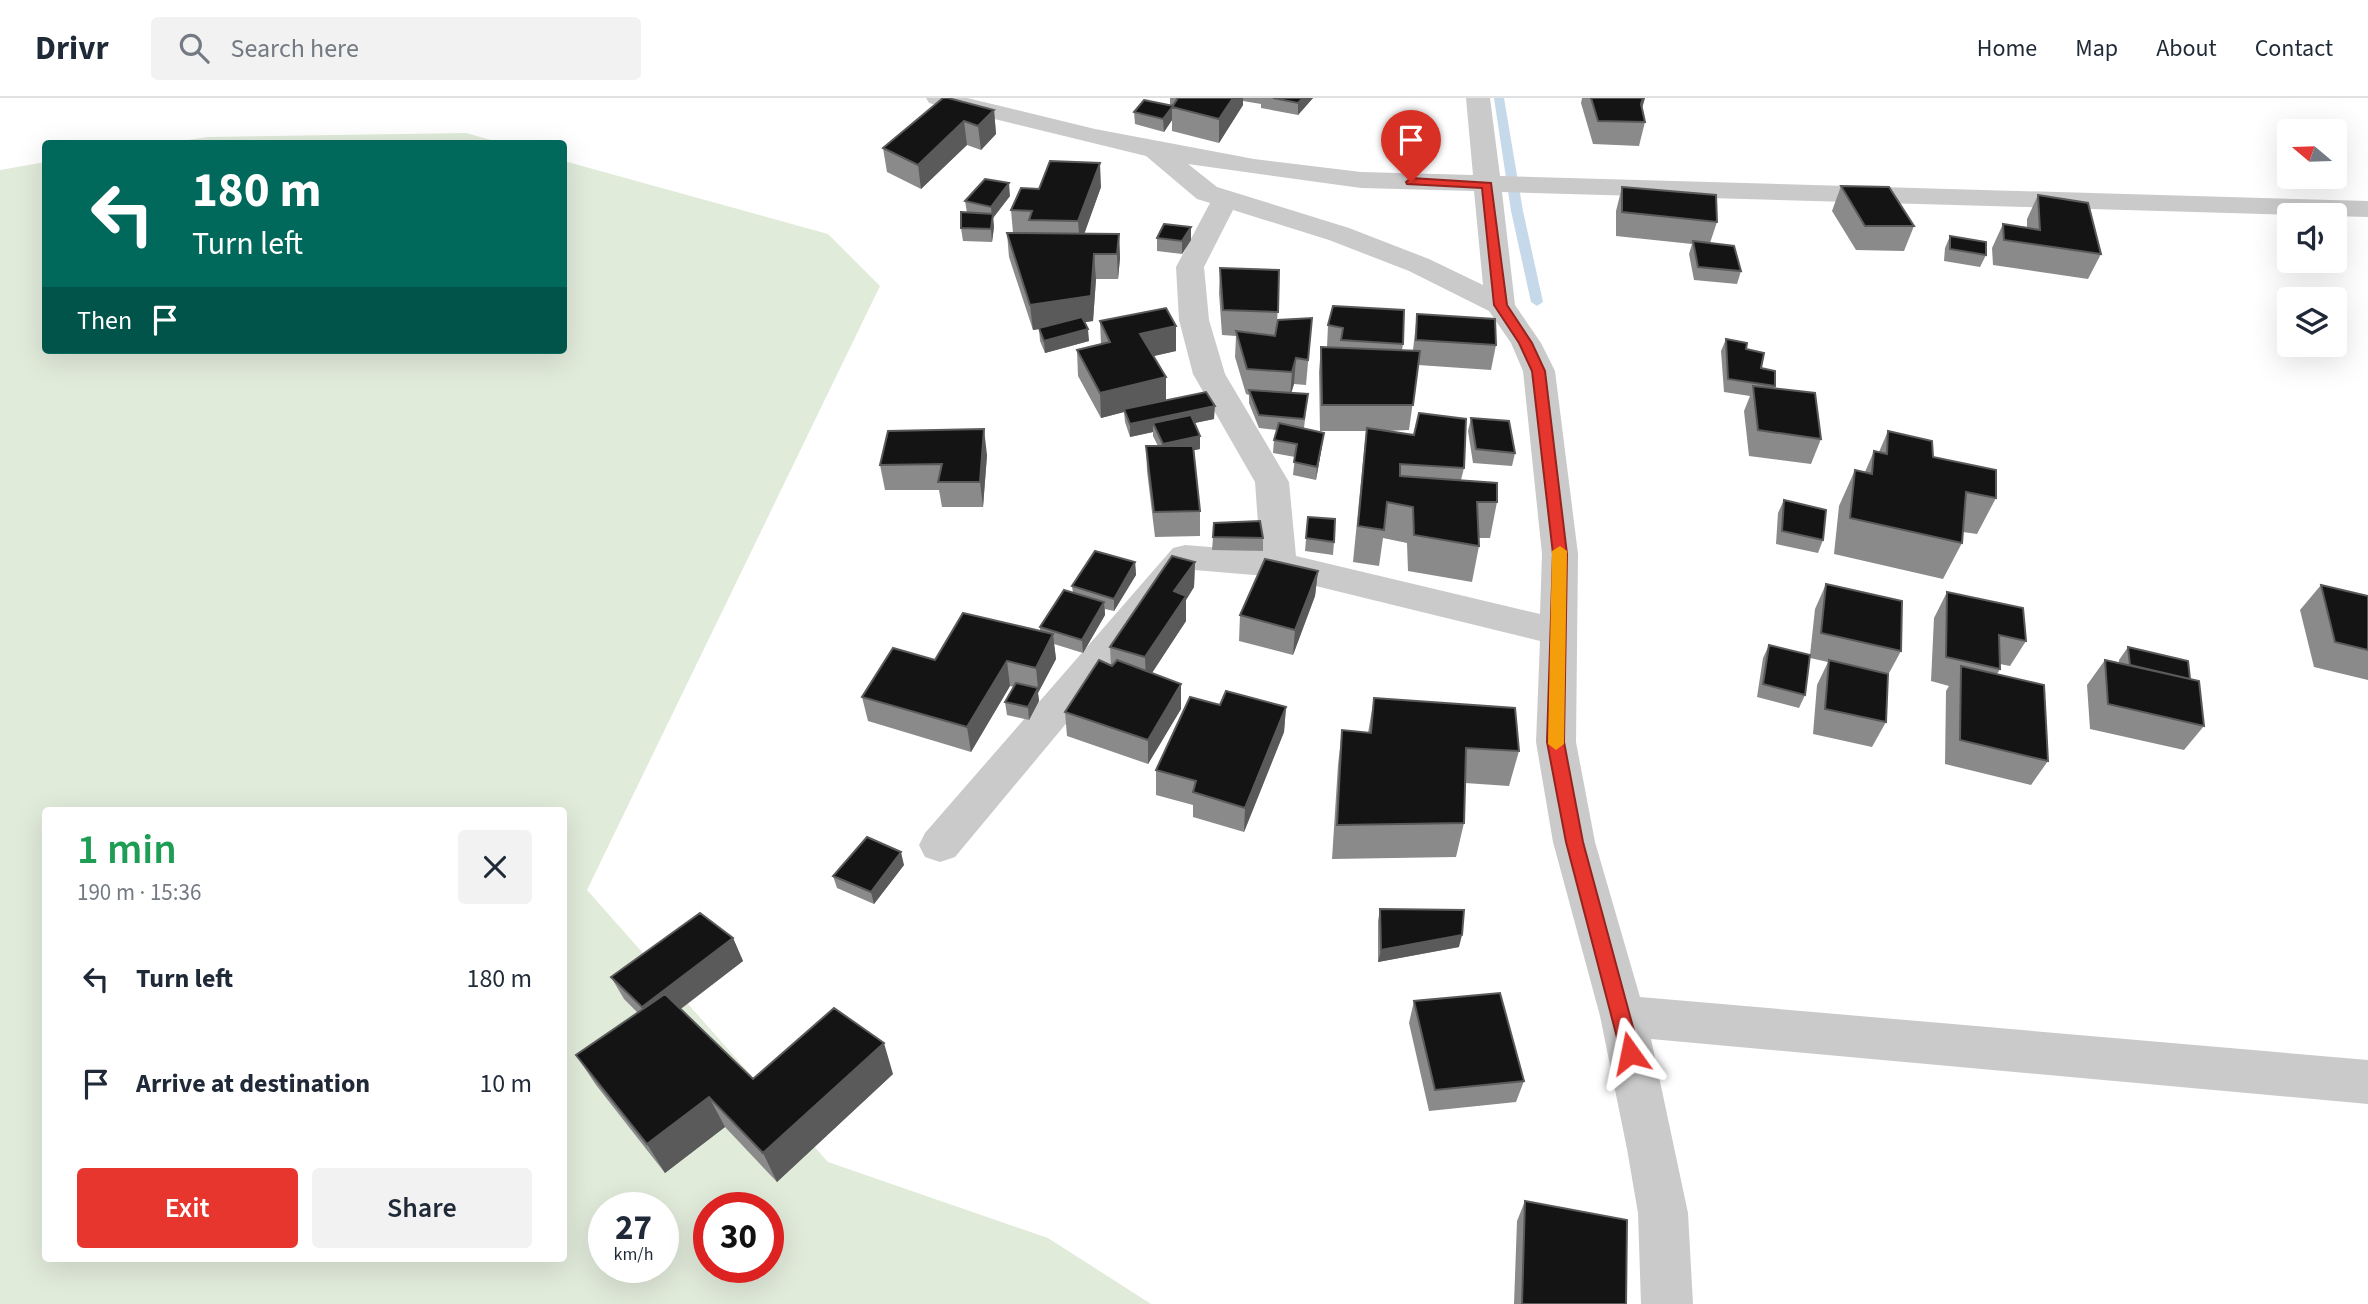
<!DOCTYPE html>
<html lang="en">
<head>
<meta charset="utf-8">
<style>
	:root { --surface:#fff; --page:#f2f2f3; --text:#1f2937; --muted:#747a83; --line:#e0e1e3; --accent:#e6362d }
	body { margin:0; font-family:"Source Sans 3",sans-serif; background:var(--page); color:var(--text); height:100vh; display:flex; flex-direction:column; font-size:26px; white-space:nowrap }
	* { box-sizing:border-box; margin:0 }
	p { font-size:23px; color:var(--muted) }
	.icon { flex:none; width:38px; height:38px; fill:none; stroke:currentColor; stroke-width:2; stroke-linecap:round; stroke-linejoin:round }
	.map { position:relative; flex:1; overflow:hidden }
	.panel { position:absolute; left:42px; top:709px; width:525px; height:455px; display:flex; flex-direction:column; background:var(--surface); border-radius:7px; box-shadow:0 7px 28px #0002 }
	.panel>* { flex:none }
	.banner { position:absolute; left:42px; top:42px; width:525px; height:214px; border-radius:7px; box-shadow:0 7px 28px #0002; background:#00695c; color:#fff; overflow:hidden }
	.needle { width:46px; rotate:289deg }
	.controls { position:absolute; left:2277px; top:21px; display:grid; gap:14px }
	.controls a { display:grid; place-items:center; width:70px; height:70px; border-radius:7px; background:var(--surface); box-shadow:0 7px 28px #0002; font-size:35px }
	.speed { position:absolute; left:588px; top:1094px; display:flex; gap:14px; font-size:35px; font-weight:700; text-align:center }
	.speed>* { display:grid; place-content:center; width:91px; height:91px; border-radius:50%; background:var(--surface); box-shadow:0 7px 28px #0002; line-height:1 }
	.speed small { font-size:18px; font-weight:400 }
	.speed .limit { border:10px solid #d22; background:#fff; color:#111 }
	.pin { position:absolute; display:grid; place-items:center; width:60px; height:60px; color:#fff; margin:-72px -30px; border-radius:50% 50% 50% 0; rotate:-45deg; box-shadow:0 0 7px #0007 }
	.pin .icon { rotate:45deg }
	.me { position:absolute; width:77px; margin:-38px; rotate:348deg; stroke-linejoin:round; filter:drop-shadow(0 0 5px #0008) }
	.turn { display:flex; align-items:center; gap:24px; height:147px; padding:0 35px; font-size:32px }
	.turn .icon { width:91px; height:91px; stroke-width:2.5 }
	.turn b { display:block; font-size:49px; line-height:60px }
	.then { display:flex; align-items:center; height:66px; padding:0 35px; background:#0003; gap:14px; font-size:26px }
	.round { display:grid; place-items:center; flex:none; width:74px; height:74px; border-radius:7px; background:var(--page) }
	.overview { display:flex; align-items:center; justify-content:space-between; height:119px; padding:0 35px }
	h1 { font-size:42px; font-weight:600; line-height:52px; color:#1e9e55 }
	.action { display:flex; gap:14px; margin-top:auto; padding:14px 35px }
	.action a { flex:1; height:80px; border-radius:7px; background:var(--accent); color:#fff; font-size:28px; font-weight:600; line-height:80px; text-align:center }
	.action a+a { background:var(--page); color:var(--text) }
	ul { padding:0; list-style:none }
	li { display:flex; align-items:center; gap:21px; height:105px; padding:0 35px }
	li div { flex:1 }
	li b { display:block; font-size:26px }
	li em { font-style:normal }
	header { display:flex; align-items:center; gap:42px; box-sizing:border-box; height:98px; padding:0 35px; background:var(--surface); border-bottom:2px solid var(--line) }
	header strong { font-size:33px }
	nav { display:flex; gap:38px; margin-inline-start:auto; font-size:24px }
	.search { width:490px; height:63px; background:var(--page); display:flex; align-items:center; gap:18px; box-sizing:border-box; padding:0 24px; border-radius:7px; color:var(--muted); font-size:26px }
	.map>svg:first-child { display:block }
	.green { fill:#e1ebda; fill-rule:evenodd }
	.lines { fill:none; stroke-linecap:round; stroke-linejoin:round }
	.stream { fill:#c6d9eb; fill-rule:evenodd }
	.minor { fill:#cacaca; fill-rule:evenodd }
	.wall { fill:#8a8a8a }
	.shaded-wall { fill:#5a5a5a }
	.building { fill:#141414; stroke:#5a5a5a; stroke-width:2 }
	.route { fill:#e6362d; stroke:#96231d; stroke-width:2 }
	.slow { fill:#f59e0b }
</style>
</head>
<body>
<header>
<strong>Drivr</strong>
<div class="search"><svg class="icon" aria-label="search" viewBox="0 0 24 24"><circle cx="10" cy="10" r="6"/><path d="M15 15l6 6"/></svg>Search here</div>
<nav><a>Home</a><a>Map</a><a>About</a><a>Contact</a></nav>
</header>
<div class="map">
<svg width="2368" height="1206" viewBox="0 0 2368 1206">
	<rect width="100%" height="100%" fill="#fff"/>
	<!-- green -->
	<path class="green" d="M466,35L502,45H167L208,39Z
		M564,63L828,136L880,188L587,792L828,1064L1048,1140L1151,1206H0V72L45,64L46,252H564ZM46,712H564V1160H46ZM604,1110H663V1169H604ZM709,1110H768V1169H709Z"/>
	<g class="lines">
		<!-- stream -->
		<path class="stream" d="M1494,0H1504L1523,113L1543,204L1537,208L1531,204L1511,113Z"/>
		<!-- minor -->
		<path class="minor" d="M926,0H967L1095,31L1254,61L1361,74L1473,77L1466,0H1490L1500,78L2368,103V119L1502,94L1515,207L1541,245L1555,273L1578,456L1576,644L1595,744L1640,899L2368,962V1006L1651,941L1688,1115L1693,1206H1641L1638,1115L1627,1051L1600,918L1553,744L1536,644L1540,543L1279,479L1194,472L955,759L940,764L925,759L919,747L925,735L1173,450L1185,447L1260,453L1255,384L1193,276L1179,222L1176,169L1210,105L1197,101L1146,58L929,5ZM1188,66L1361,90L1474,93L1483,187L1429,161L1349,130L1217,89ZM1233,112L1329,142L1409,173L1489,213L1511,245L1523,273L1542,456L1540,516L1296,458L1289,384L1225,276L1209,222L1204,169Z"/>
	</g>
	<!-- wall -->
	<path class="wall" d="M1170,0H1313L1298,17L1261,10V6L1243,3V7L1219,45L1172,33V22L1164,34L1135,26L1134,14L1170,7Z
		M1582,0H1645L1642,11L1645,24L1639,48L1593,46L1581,5Z
		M994,12L996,36L981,52L967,47L921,91L887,74L883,50Z
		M1841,88L1914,128L1904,153L1856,152L1832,113Z
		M1101,89L1084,135L1119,136L1120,160L1118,181H1096L1093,223L1085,224L1089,243L1045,255L1040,243L1039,231L1033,232L1009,159L1007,135H1013L1011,112L1039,91Z
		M1622,89L1717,124L1710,145L1741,173L1737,186L1694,182L1689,156L1692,146L1616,138V113Z
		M2038,97L2101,156L2088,181L1993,167L1992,150L2003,126L2027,129V121Z
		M1010,98L993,120L994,129L992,144L963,143L961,130L967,115L965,103Z
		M1950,138L1986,157L1980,169L1944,163L1945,150Z
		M1157,140L1191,142L1182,156L1157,153Z
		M1220,170L1279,172L1277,227L1312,220L1306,287L1294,286L1291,295L1308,296L1304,330L1322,348L1316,382L1293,377L1295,359L1273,355L1274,342L1277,332L1259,330L1249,305V297L1246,296L1235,259L1236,238L1222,237L1219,195Z
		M1417,216L1496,247L1491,272L1418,267L1409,332L1386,333L1464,370L1461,382L1497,404L1490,440H1479V448L1472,484L1408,473L1407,445L1383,440L1379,468L1353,464L1366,333H1320L1319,274L1321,249H1327L1328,227L1403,246L1402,252H1413Z
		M1100,223L1176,253L1153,258L1166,302L1214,321L1194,325L1200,351L1194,352L1200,413V438L1155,439L1147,373L1146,348H1158L1153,338V334L1130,339L1125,324L1124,314L1101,320L1078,278L1077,252L1101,246Z
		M1726,241L1746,251L1775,288L1774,290L1821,341L1811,366L1749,358L1744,313L1750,298L1724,294L1721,253Z
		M1471,320L1515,355L1512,368L1473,365L1468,333Z
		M1888,333L1933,359L1996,400L1977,436L1963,434L1962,445L1943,481L1834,456L1839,408L1855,372L1865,374L1874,353L1879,354Z
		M987,357L983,409H942L939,392H885L880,367Z
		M1784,402L1823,442L1818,455L1776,446L1778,415Z
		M1308,419L1334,444L1333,457L1305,453Z
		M1213,439L1263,440V453L1212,452Z
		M1135,464L1136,477L1114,513L1105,511V517L1083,555L1054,546L1056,561L1038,595L1039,603L1029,622L1007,617L1005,604L1014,589L1010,588L971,654L868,623L862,599L935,562L1040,533V529L1073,495L1072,488Z
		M1195,464L1194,489L1186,502V523L1152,575L1181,611L1148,666L1067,638L1065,614L1111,568L1110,549Z
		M1318,473L1315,498L1293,557L1239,543L1240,517Z
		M1826,486L1901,553L1888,577L1886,624L1872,649L1813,636L1817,587L1828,564L1810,560L1805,597L1799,610L1757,599L1763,560L1769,547L1810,557L1815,511Z
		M2321,487L2368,498V582L2314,569L2300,512Z
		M1947,494L2026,543L2010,568L2000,566V571L1997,576L2048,663L2031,687L1945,666L1946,593L1949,588L1931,583L1934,520Z
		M2128,549L2190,581L2204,628L2184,652L2090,631L2087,587L2105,562L2119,565V562Z
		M1374,600L1519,653L1509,688L1465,685L1464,725L1456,759L1332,761L1338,667L1342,632L1368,635Z
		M1220,607L1286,609L1284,634L1244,734L1193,719V707L1156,697V672Z
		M904,767L874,806L837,790L833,778Z
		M1380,811L1459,849L1378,864V823Z
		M733,840L743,863L681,911L753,981L893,976L777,1084L725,1029L665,1075L596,987L576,957L638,915L624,901L611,879Z
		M1414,903L1524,983L1516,1004L1429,1013L1409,925Z
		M1525,1103L1626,1206H1514L1517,1123Z"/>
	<!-- shaded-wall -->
	<path class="shaded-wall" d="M1233,0H1243V7L1219,45V21Z
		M1303,0H1313L1298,17V5Z
		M1643,0H1645L1637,24L1641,6Z
		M1172,10V22L1164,34L1163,21Z
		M994,12L996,36L981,52L978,28Z
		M964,23L967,47L921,91L918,67Z
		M1100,65L1101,89L1080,148L1078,123Z
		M1009,85L1010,98L993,120L994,129L992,144L991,131L992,121L991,109Z
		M1191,129V142L1182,156V143Z
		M1119,136L1120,160L1118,181L1117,156Z
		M1094,156L1096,181L1093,223L1033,232L1030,207Z
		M1176,228V253L1141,261L1140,236Z
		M1088,231L1089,243L1045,255L1044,243Z
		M1296,260L1294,286L1290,299L1292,274Z
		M1166,279V305L1124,311V314L1101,320L1100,295Z
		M1215,308L1214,321L1157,333L1153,325V334L1130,339V326Z
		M984,331L987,357L983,409L980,384Z
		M1324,335L1322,348L1316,382L1317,369Z
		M1200,338V351L1163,359V346Z
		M1135,464L1136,477L1114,513V501Z
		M1195,464L1194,489L1186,502V523L1146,584L1145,559L1174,493Z
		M1318,473L1315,498L1293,557L1295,532Z
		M1104,504L1105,517L1083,555L1082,542Z
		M1053,536L1056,561L1038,595L1039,603L1029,622L1028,609L1038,590L1036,570Z
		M1007,563L1010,588L971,654L967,629Z
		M1181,586V611L1148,666V642Z
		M1286,609L1284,634L1244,734L1245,710Z
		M901,754L904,767L874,806L871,794Z
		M1462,837L1459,849L1378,864L1381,852Z
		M733,840L743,863L654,931L642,909Z
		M884,945L893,976L777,1084L763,1055Z
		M709,999L725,1029L665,1075L647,1046Z"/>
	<!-- building -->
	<path class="building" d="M943,0H948L994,12L978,28L964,23L918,67L883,50Z
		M1178,0H1233L1219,21L1172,9Z
		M1273,0H1303L1298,5Z
		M1591,0H1643L1641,6L1645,24L1598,23Z
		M1144,2L1173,8L1163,21L1134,14Z
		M1050,63L1100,65L1078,123L1029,122L1032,113L1011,112L1021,90L1039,91Z
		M985,81L1009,85L991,109L965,103Z
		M1841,88L1889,89L1914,128H1865Z
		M1622,89L1716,97L1717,124L1622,114Z
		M2038,97L2088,105L2101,156L2004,142L2003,126L2040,132Z
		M961,114L993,116L991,131L961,130Z
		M1164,126L1191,129L1182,143L1157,140Z
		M1007,135L1119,136L1117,156H1094L1091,198L1030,207Z
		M1950,138L1986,144V157L1950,151Z
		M1693,143L1734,148L1741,173L1698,169Z
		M1220,170L1279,172L1278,214L1223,212Z
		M1333,208L1404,212L1403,246L1341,242L1343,230L1328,227Z
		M1166,210L1176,228L1140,236L1166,279L1100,295L1077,252L1110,244L1100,223Z
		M1417,216L1495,221L1496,247L1416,242Z
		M1082,219L1088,231L1044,243L1039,230Z
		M1312,220L1308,262L1296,260L1292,274L1247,271L1236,233L1275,238L1278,222Z
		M1726,241L1747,245L1746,251L1764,255L1761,270L1775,273V288L1728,281Z
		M1321,249L1420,253L1413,307H1322Z
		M1753,288L1815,295L1821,341L1758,332Z
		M1249,292L1308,296L1304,321L1259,317Z
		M1206,294L1215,308L1130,326L1124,311Z
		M1419,315L1466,321L1464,370L1400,366V378L1497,385V404H1477L1479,448L1414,437L1413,409L1387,404L1384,432L1358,428L1367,330L1414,337Z
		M1191,317L1200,338L1163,346L1153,325Z
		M1471,320L1509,323L1515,355L1476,351Z
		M1279,325L1324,335L1317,369L1294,364L1297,346L1274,342Z
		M984,331L980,384H938L942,366L880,367L888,333Z
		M1888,333L1932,343L1933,359L1996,372V400L1966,394L1962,445L1850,420L1855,372L1872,376L1874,353L1887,356Z
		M1146,348H1193L1200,413L1154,414Z
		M1784,402L1826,412L1823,442L1782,433Z
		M1308,419L1335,421L1334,444L1306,440Z
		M1260,423L1263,440L1213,439L1214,425Z
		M1095,453L1135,464L1114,501L1072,488Z
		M1172,458L1195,464L1174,493L1186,498L1145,559L1110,549Z
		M1265,461L1318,473L1295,532L1240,517Z
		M1826,486L1902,503L1901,553L1821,535Z
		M2321,487L2368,498V552L2335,544Z
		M1064,492L1104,504L1082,542L1040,529Z
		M1947,494L2023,510L2026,543L1999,537L2000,571L1946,559Z
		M963,515L1053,536L1036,570L1007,563L967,629L862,599L893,550L935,562Z
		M1769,547L1810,557L1805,597L1763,586Z
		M2128,549L2188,563L2190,581L2130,567Z
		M1099,562L1112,568L1117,562L1181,586L1148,642L1065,614Z
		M1829,562L1888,576L1886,624L1825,611Z
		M2105,562L2199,583L2204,628L2108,606Z
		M1961,568L2044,587L2048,663L1960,642Z
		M1016,585L1038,590L1028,609L1005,604Z
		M1226,593L1286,609L1245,710L1193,694L1196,683L1156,672L1190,599L1220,607Z
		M1374,600L1515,610L1519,653L1466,650L1464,725L1337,727L1342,632L1371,635Z
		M867,739L901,754L871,794L833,778Z
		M1380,811L1464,812L1462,837L1381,852Z
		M700,815L733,840L642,909L611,879Z
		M1500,895L1524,983L1435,992L1414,903Z
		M665,896L753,981L834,910L884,945L763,1055L709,999L647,1046L576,957Z
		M1525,1103L1627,1122L1626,1206H1522Z"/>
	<!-- route -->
	<path class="route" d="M1411,80L1491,85L1507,207L1532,245L1545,273L1567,456L1564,644L1583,744L1640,955L1637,961L1630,964L1624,961L1621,955L1566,744L1547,644L1553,456L1532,273L1519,245L1494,207L1482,90L1407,86L1406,84Z"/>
	<!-- slow -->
	<path class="slow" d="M1560,448L1567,453L1564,646L1556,652L1548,646L1552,453Z"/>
</svg>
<div class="controls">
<a><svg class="needle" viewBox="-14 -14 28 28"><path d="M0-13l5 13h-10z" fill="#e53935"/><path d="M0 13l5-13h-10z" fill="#747a83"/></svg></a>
<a><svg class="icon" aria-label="sound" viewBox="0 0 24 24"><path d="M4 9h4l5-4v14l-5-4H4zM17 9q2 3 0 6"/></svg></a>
<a><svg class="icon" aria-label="layers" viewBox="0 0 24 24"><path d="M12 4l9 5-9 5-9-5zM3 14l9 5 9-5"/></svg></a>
</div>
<div class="speed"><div>27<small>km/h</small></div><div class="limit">30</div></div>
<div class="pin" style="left:1411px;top:84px;background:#d93025"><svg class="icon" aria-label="arrive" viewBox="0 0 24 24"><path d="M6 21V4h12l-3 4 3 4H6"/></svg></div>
<svg class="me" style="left:1630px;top:955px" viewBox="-20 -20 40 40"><path d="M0-17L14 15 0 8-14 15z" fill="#e6362d" stroke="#fff" stroke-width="4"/></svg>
<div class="banner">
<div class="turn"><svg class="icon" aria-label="left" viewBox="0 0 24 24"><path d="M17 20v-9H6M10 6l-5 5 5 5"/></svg><div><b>180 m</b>Turn left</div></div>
<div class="then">Then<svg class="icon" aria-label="arrive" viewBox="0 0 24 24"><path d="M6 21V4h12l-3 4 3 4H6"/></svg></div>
</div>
<section class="panel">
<div class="overview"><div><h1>1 min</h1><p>190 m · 15:36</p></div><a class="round"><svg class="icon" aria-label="close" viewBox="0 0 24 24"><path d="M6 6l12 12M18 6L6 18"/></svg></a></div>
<ul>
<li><svg class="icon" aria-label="left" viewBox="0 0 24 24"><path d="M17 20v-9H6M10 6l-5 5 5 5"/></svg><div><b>Turn left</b></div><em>180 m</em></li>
<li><svg class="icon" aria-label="arrive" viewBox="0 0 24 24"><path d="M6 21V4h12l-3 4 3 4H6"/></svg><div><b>Arrive at destination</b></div><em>10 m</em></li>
</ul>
<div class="action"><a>Exit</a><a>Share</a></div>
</section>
</div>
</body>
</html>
